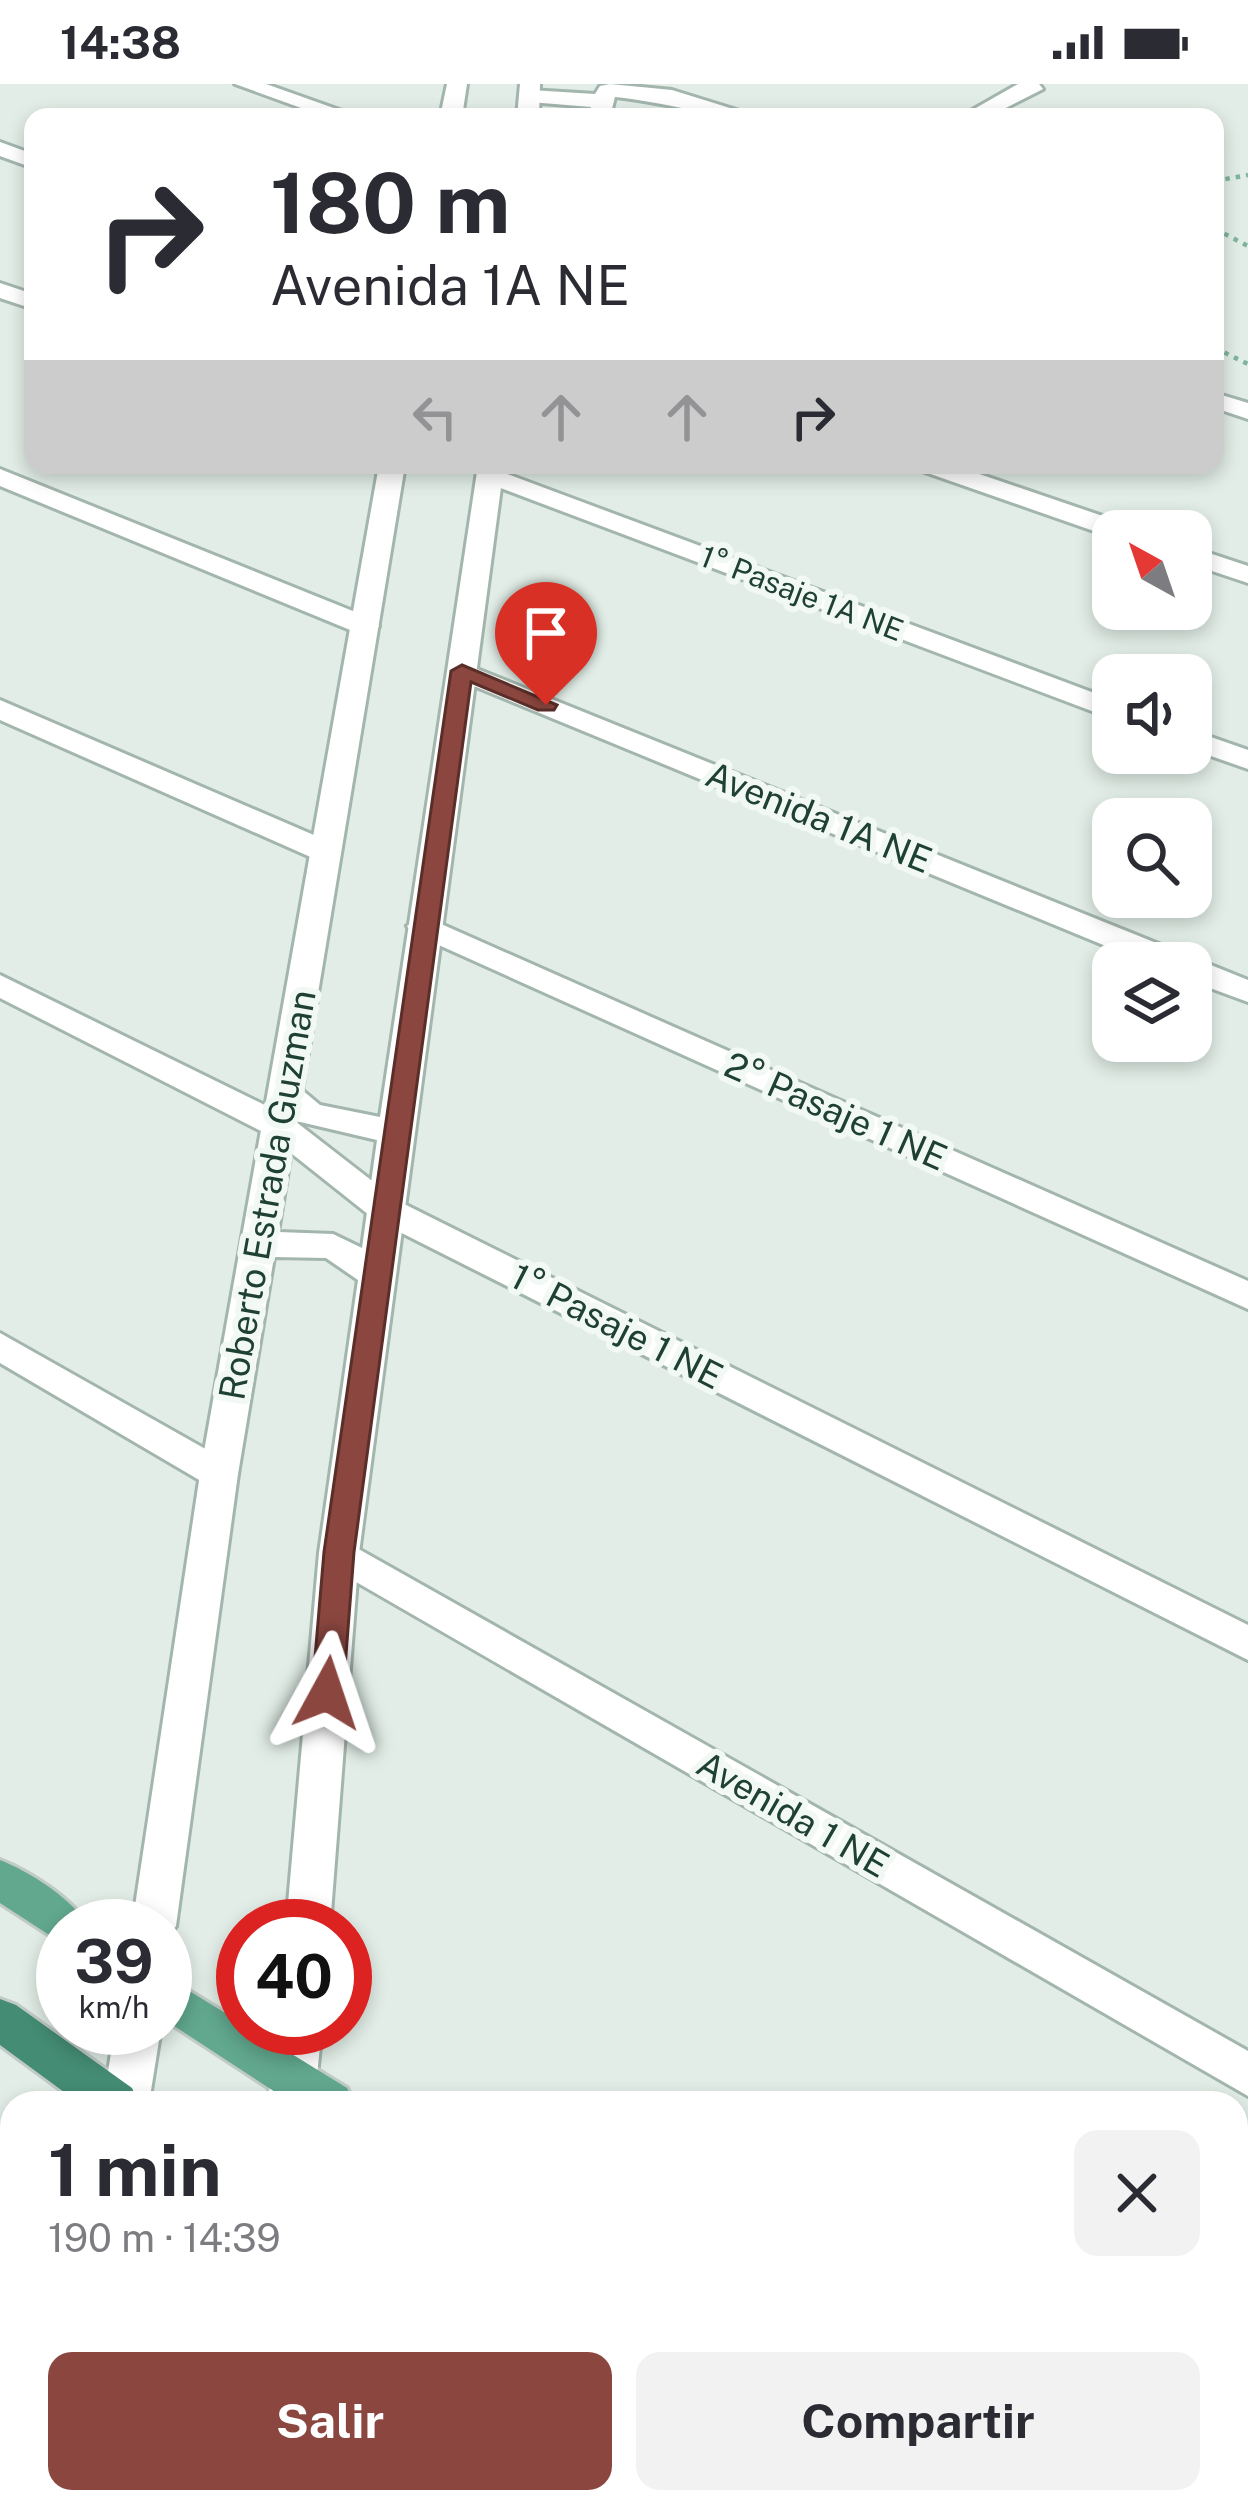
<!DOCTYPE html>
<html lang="es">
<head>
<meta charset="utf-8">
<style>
	:root { --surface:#fff; --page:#f2f2f3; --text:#2b2b33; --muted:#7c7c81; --accent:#8a463f }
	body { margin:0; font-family:"Public Sans",sans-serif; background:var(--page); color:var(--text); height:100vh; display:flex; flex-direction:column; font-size:45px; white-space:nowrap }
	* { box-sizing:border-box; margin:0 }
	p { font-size:39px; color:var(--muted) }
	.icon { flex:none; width:66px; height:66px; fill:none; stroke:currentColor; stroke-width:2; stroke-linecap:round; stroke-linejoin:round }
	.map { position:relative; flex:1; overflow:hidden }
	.side { position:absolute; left:0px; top:2007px; width:1248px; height:423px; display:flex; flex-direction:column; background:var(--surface); border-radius:36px 36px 0 0; box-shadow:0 6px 18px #0003 }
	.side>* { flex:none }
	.banner { position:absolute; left:24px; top:24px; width:1200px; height:366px; border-radius:24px; box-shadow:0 6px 18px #0003; background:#fff; color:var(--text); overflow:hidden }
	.needle { width:78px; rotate:320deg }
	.fabs { position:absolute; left:1092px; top:426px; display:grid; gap:24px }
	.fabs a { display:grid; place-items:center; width:120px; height:120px; border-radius:24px; background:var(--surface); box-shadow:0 6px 18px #0003; font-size:60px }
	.speed { position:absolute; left:36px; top:1815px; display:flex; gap:24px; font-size:60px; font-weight:700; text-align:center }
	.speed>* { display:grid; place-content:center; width:156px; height:156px; border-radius:50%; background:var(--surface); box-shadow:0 6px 18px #0003; line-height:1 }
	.speed small { font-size:30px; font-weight:400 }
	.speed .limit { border:18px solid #d22; background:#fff; color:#111 }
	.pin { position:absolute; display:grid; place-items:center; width:102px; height:102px; color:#fff; margin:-123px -51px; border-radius:50% 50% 50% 0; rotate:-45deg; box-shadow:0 0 12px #0007 }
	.pin .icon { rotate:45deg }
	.me { position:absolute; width:132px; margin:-66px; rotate:5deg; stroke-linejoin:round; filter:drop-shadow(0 0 9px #0008) }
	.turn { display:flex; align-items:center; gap:42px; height:252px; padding:0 48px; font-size:54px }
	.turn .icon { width:156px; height:156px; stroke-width:2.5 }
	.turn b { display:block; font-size:84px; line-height:102px }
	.lanes { display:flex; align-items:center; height:114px; padding:0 48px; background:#0003; justify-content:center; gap:60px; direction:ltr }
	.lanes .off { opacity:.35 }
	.round { display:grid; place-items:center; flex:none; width:126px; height:126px; border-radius:24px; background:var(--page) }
	.overview { display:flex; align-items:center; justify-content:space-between; height:204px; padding:0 48px }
	h1 { font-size:72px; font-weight:700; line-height:90px }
	.primary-button { display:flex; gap:24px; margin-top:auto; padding:24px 48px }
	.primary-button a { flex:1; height:138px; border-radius:24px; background:var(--accent); color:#fff; font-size:48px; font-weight:700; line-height:138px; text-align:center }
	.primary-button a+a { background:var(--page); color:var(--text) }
	.status { display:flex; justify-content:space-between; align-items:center; height:84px; padding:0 60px; background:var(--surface); direction:ltr }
	.status svg { height:33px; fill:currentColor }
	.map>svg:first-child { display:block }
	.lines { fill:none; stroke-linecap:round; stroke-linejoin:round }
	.minor-casing { stroke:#a3b6ad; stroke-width:6 }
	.tertiary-casing { stroke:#a3b6ad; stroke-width:6 }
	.primary-casing { stroke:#c0cac6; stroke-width:6 }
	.trunk-casing { stroke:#c0cac6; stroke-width:6 }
	.path { stroke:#7eb49d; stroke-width:4.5; stroke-dasharray:4.5 6; stroke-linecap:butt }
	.minor { fill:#fff; fill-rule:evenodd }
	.tertiary { fill:#fff; fill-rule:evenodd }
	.primary { fill:#61a88e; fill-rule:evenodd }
	.trunk { fill:#448c74; fill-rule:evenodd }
	.route { fill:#8a463f; stroke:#5a2e29; stroke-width:3 }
	.labels { text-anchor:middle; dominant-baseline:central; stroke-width:12; stroke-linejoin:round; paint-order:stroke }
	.far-street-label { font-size:30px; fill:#1f4034; stroke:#f2f9f5 }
	.street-label { font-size:36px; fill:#1f4034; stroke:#f2f9f5 }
</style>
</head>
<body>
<div class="status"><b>14:38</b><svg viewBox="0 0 49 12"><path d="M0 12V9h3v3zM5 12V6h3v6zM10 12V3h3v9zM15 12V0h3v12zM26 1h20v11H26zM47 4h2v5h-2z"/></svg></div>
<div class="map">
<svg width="1248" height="2429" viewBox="0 0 1248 2429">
	<rect width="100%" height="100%" fill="#e1ede6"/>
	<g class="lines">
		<!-- minor casing -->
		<g class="minor-casing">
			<path id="minor" d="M235,0H266L359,33H326Z
				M610,0L672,6L759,33C710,33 664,18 615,13L610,33H588L591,23L530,18L519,12L530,6L595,10L600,2Z
				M1018,0H1039L1043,5L988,33H960Z
				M0,58L33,70V84L0,72Z
				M0,199L33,210V225L0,214Z
				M1215,309L1248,319V335L1215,324Z
				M915,381H953L1129,441L1133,447H1113L1111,453L919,386Z
				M491,384L1113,616V635L482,397L478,392Z
				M0,385L375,536L379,542L375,548H355L0,402Z
				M1191,463L1248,482V499L1191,480Z
				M462,579L1248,896V918L1191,897V879H1147L452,593L448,587L452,581Z
				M0,616L337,761L341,768L326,777L315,775L0,636Z
				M1191,646L1248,666V685L1191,665Z
				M423,832L1248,1197V1225L412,849L407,842Z
				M0,891L291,1034L398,1117L1248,1541V1576L374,1135L267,1050L0,914Z
				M0,1249L232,1380L238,1390L232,1400L219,1405L206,1400L0,1279Z
				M339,1454L1248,1967V2012L325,1480L319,1469L325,1458Z"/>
		</g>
		<!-- tertiary casing -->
		<g class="tertiary-casing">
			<path id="tertiary" d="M447,0H467L462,33H440Z
				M520,0H540L539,33H517Z
				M379,381H405L302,1006L320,1021L380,1033L478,381H504L359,1469L330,1842H286L319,1469L358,1196L326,1174L274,1173L238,1390L176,1842L165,1857V1842H132L200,1390ZM296,1037L377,1056L362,1164L333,1150L278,1148Z
				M115,1944H161L149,2019H103Z
				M276,1944H322L314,2019H268Z
				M19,2418H69L68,2429H16Z
				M198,2418H248L247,2429H195Z"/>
		</g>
		<!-- primary casing -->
		<g class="primary-casing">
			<path id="primary" d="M0,1776C28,1787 74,1815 87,1842H63V1860L0,1819Z
				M165,1892L347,2004L354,2019H292L165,1936Z
				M899,2418H961L966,2429H903Z"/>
		</g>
		<!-- trunk casing -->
		<g class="trunk-casing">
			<path id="trunk" d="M0,1915L16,1921L132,2004L139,2019H79L0,1961Z
				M0,2254L12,2259V2311L0,2306Z
				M151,2418H210L215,2429H155Z
				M683,2418H745L750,2429H687Z"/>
		</g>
		<!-- path -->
		<path class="path" d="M1215,97L1248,91
			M1215,145L1248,162
			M1215,264L1248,280"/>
		<!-- minor -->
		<use href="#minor" class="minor"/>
		<!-- tertiary -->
		<use href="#tertiary" class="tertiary"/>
		<!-- primary -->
		<use href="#primary" class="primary"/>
		<!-- trunk -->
		<use href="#trunk" class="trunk"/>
	</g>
	<!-- route -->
	<path class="route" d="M462,581L557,621L554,626H538L471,598L354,1468L343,1609L338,1618L327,1621L316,1618L312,1609L324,1468L451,587Z"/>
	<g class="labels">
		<!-- far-street labels -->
		<g class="far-street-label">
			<text transform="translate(802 509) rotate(21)">1° Pasaje 1A NE</text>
		</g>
		<!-- street labels -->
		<g class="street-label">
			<text transform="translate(819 733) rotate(22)">Avenida 1A NE</text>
			<text transform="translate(836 1027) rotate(24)">2° Pasaje 1 NE</text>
			<text transform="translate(267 1111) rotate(-80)">Roberto Estrada Guzman</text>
			<text transform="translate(617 1242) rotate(27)">1° Pasaje 1 NE</text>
			<text transform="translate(793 1730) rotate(30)">Avenida 1 NE</text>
		</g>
	</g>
</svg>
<div class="fabs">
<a><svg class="needle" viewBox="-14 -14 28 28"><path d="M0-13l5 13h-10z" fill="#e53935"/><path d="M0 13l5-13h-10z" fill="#7c7c81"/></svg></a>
<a><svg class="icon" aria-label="sound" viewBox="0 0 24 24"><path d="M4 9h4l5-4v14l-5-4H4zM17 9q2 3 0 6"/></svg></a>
<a><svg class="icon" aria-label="search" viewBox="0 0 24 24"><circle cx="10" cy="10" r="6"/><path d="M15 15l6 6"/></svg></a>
<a><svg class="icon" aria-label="layers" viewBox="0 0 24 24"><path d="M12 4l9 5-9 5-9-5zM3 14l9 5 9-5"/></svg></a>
</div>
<div class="speed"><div>39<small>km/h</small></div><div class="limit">40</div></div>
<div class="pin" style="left:546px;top:621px;background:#d93025"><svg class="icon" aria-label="arrive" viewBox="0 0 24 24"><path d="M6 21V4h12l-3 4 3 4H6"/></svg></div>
<svg class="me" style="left:327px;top:1609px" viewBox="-20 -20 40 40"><path d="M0-17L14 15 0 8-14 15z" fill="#8a463f" stroke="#fff" stroke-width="4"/></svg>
<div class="banner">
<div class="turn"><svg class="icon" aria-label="right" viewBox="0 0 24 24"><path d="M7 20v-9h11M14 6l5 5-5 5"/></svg><div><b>180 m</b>Avenida 1A NE</div></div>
<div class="lanes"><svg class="icon off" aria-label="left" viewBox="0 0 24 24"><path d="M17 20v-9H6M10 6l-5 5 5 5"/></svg><svg class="icon off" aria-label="ahead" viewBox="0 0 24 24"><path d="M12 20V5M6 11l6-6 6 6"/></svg><svg class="icon off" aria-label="ahead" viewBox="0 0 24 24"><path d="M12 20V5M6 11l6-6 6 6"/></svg><svg class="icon" aria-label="right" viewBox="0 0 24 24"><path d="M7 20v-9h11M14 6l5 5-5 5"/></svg></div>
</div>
<section class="side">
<div class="overview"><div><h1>1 min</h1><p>190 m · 14:39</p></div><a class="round"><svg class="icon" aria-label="close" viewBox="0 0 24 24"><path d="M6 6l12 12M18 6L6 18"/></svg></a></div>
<div class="primary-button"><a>Salir</a><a>Compartir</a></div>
</section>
</div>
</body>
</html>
